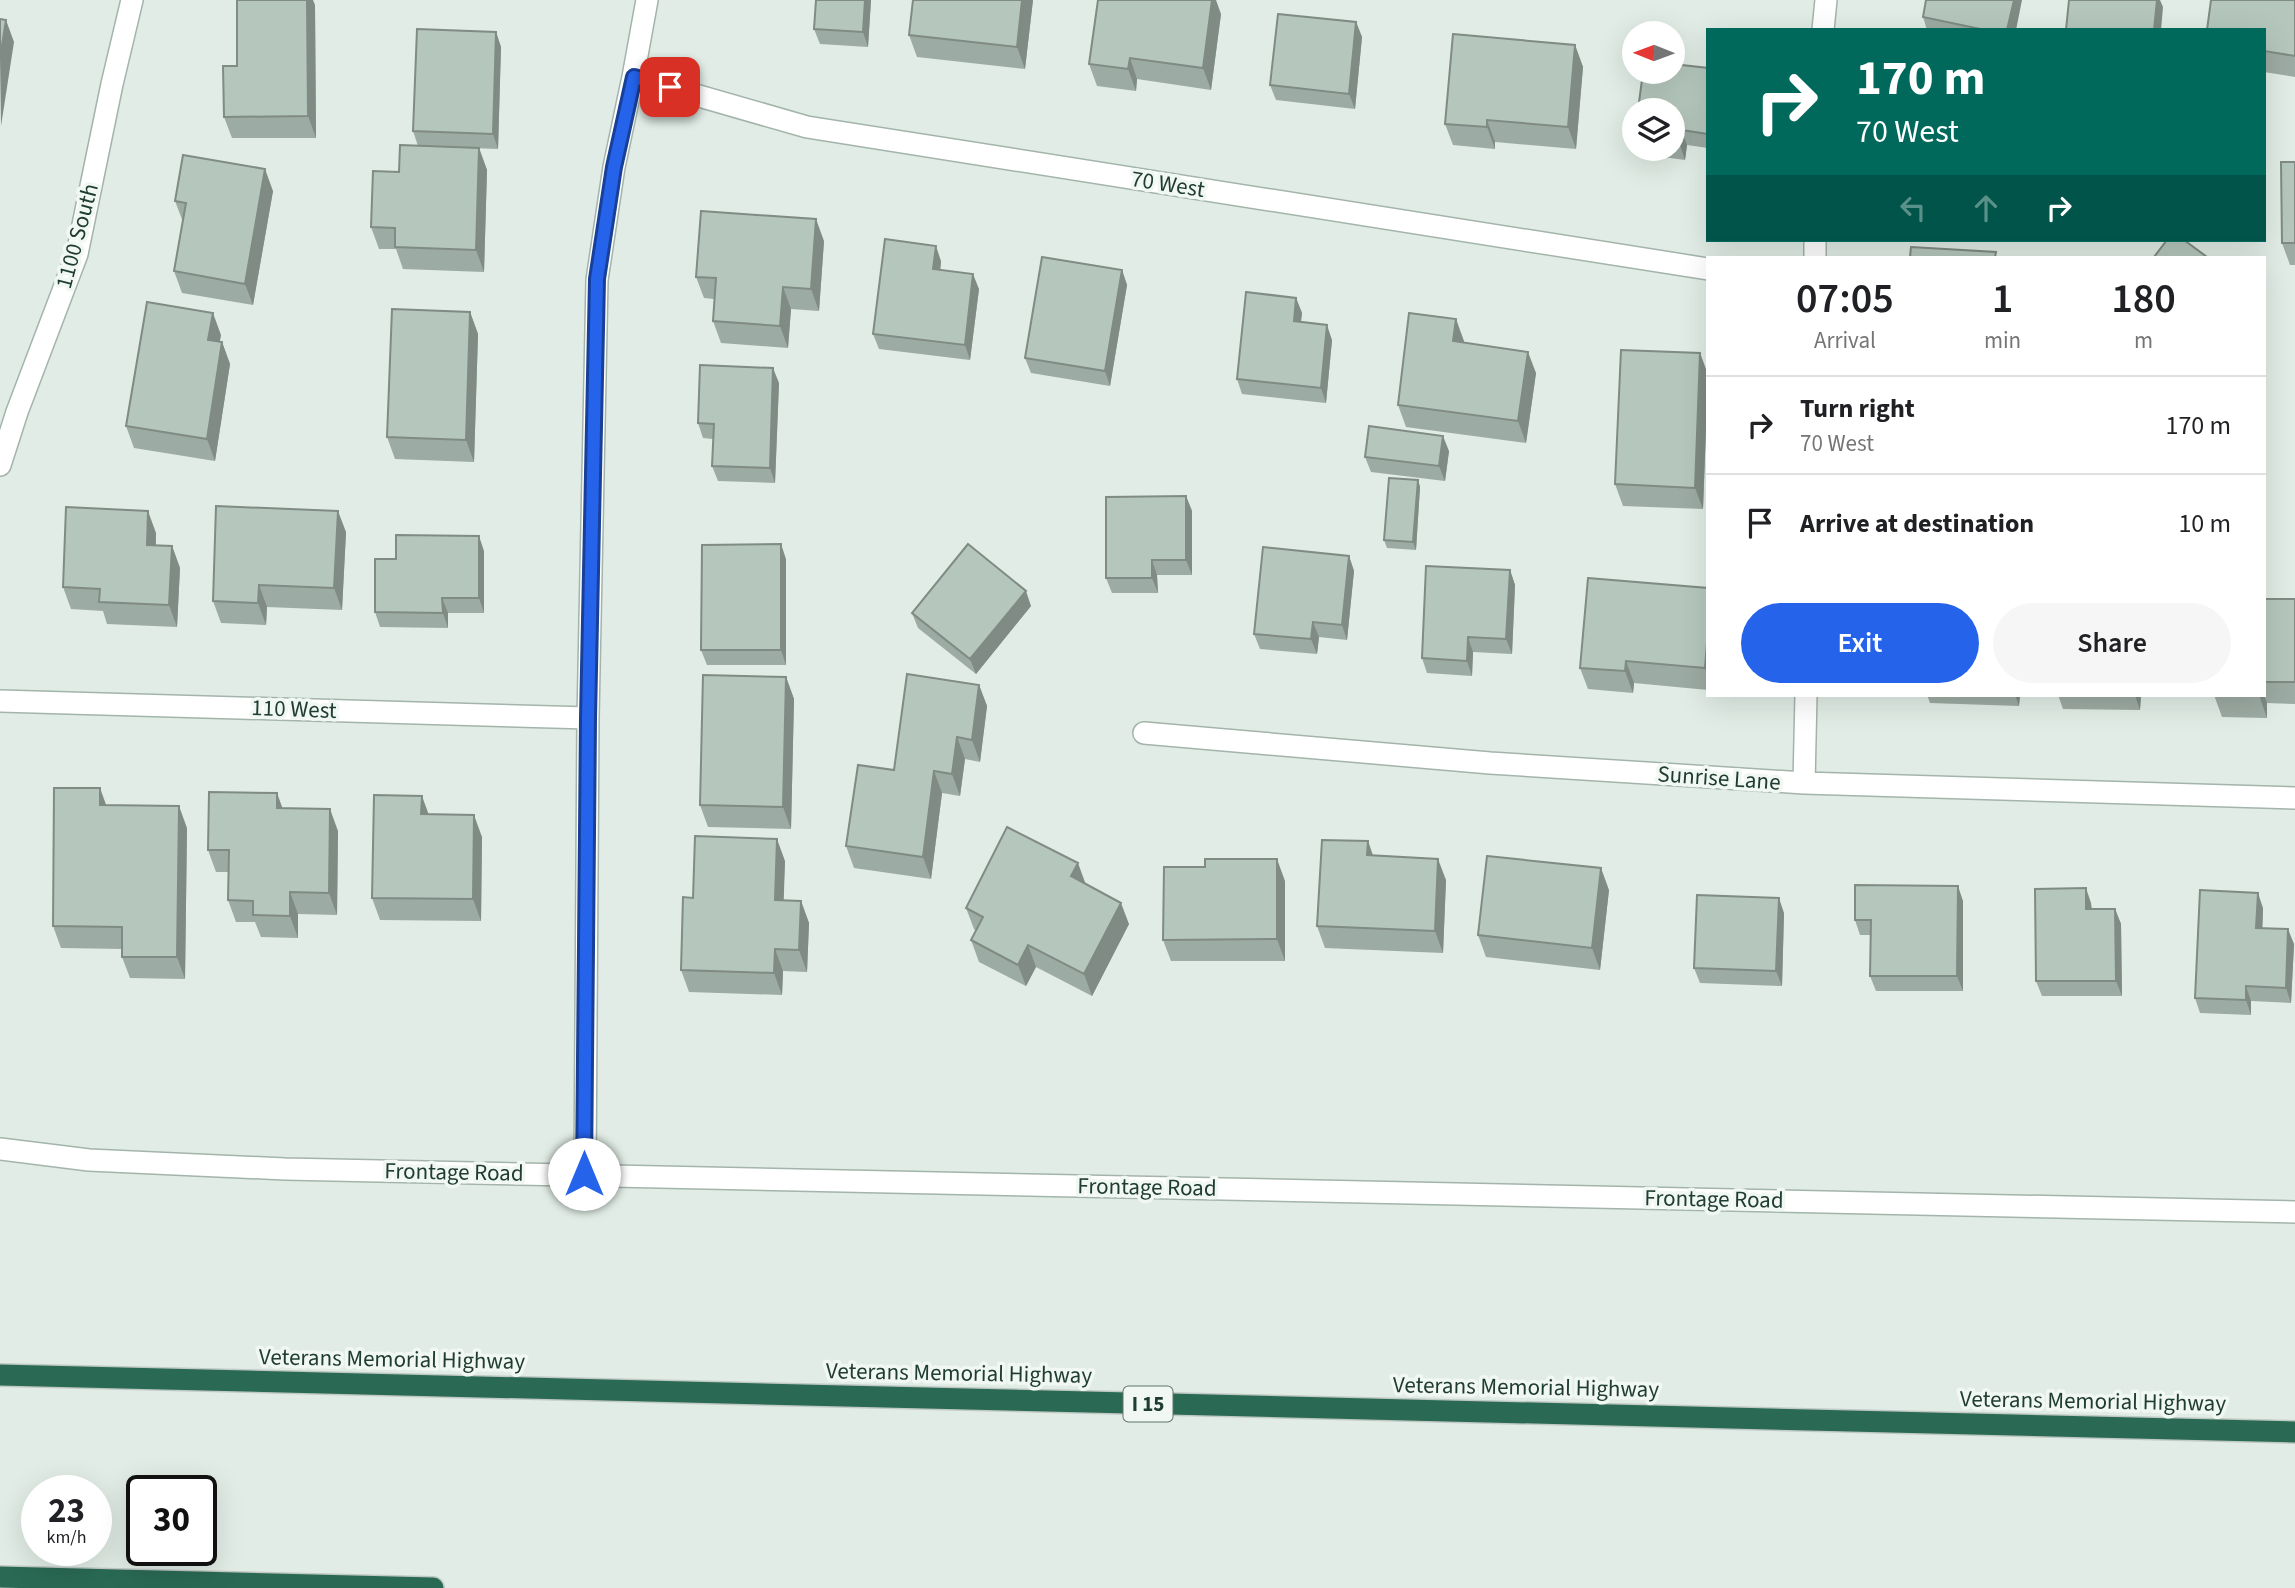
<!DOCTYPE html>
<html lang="en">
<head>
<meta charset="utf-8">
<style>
	:root { --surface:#fff; --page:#f6f6f6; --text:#202124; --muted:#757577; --line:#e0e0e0; --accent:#2563eb }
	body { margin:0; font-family:"Source Sans 3",sans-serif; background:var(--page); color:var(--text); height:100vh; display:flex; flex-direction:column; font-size:26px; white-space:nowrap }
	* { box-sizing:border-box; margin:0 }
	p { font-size:23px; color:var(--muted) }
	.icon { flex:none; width:38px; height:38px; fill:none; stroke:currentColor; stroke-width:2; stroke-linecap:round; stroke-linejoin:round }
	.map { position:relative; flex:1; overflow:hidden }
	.panel { position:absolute; left:1706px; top:256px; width:560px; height:441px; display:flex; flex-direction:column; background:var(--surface); border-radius:0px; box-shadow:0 7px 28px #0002 }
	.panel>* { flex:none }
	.guide { position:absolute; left:1706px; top:28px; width:560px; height:214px; border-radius:0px; box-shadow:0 7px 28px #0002; background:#00695c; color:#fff; overflow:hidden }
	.needle { width:46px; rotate:271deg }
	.fabs { position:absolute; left:1622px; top:21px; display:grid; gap:14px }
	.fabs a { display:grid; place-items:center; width:63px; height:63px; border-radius:50%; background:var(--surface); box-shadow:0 7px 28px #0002; font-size:35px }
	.speed { position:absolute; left:21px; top:1475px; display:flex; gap:14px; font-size:35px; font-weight:700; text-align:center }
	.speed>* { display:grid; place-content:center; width:91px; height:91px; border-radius:50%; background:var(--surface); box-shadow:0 7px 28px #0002; line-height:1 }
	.speed small { font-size:18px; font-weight:400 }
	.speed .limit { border:4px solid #111; border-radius:10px; background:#fff; color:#111 }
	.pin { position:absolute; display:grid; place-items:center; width:60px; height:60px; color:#fff; margin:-30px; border-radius:14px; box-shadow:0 4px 10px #0006 }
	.me { position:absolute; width:77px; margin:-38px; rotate:0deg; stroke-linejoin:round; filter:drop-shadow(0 0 5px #0008) }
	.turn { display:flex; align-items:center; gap:24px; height:147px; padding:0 35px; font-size:32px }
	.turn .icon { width:91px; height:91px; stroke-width:2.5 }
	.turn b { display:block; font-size:49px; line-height:60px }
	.lanes { display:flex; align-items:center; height:66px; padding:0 35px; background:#0003; justify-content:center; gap:35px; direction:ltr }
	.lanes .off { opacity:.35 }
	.eta { display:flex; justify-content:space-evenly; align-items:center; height:119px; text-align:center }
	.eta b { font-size:42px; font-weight:600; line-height:49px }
	.action { display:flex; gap:14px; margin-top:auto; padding:14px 35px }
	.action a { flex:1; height:80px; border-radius:42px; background:var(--accent); color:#fff; font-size:28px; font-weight:600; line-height:80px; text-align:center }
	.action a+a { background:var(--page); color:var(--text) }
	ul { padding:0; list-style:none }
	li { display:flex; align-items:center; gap:21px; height:98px; padding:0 35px; border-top:2px solid var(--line) }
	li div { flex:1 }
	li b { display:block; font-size:26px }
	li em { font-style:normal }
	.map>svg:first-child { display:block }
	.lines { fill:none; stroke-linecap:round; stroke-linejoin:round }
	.minor-casing { stroke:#a3b4ab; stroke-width:24 }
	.tertiary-casing { stroke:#a3b4ab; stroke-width:24 }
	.motorway-casing { stroke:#c1c9c5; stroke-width:24 }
	.minor { stroke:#fff; stroke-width:21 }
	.tertiary { stroke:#fff; stroke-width:21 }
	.motorway { stroke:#2a6a54; stroke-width:21 }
	.wall { fill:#9caba3 }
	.shaded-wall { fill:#7f8b84 }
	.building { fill:#b5c7bd; stroke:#7f8b84; stroke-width:2 }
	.route-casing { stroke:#184099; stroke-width:18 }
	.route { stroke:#2563eb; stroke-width:12 }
	.labels { text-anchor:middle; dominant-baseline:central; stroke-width:7; stroke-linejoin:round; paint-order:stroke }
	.shield { fill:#f1f8f3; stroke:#5f756b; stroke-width:2 }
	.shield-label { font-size:21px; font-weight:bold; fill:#203d31 }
	.street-label { font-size:23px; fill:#203d31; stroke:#f1f8f3 }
</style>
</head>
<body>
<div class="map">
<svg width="2295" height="1588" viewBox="0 0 2295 1588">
	<rect width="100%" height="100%" fill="#e0ece5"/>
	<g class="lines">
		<!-- minor casing -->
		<g class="minor-casing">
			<path id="minor" d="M1823,30L1826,0
				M633,77L807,127L1708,269
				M1815,257V240
				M0,465L17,412L77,254L112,84L132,0
				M0,701L588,718
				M1144,733L1490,763L1804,783L2295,798
				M1804,783L1806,695
				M585,1174L588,718L597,280L614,167L633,77L647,0"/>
		</g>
		<!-- tertiary casing -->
		<g class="tertiary-casing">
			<path id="tertiary" d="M0,1149L89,1160L285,1169L2295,1212"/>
		</g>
		<!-- motorway casing -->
		<g class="motorway-casing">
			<path id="motorway" d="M0,1375L2295,1432
				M0,1577L433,1588"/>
		</g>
		<!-- minor -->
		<use href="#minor" class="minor"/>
		<!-- tertiary -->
		<use href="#tertiary" class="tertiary"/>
		<!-- motorway -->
		<use href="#motorway" class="motorway"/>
	</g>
	<!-- wall -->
	<path class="wall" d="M807,0H871L868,47L820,44L814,29L816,0Z
		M1033,0L1025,69L917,57L909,35Z
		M2295,0V77L2264,72V30Z
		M315,5L316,138H232L224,117L237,66Z
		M1221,14L1211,90L1137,79L1136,91L1097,86L1089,64Z
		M1923,17L2016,30H1927Z
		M1356,22L1362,37L1355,109L1276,100L1270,85Z
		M496,32L501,47L498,149L418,146L413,131Z
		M1575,45L1583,67L1576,149L1495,142V149L1453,145L1445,124Z
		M1708,68V148L1687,145L1685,160L1640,154L1638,149H1673V110Z
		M479,148L487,170L484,272L403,269L396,249H379L371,227L399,172Z
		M2295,162V265H2290L2282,243Z
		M273,191L253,305L182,293L174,271L183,222L175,201Z
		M824,241L819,311L791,309L788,348L721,343L713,321L714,299L704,298L696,277Z
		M941,261L940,270L979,289L970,360L879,349L873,334Z
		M1122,270L1127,285L1110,386L1031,373L1025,358Z
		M1296,298L1302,313L1301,322L1332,340L1326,403L1242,394L1237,379Z
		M470,312L478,334L474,462L395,459L387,437Z
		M1456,319L1463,343L1536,373L1526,443L1406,427L1398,405Z
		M221,335L219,342H222L230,364L215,461L134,448L126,426Z
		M1700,353L1708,375L1703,509L1623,506L1615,484Z
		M779,383L775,483L718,481L712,466L713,439L703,438L698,423Z
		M1449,451L1445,481L1371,472L1365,457Z
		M1418,480L1420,487L1416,550L1387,548L1384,540Z
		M1186,496L1192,511V575H1157L1158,593H1112L1106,578Z
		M346,532L342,610L267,607L266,625L221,623L213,601Z
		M156,533V545L172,546L180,568L177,627L107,624L103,611L71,609L63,587Z
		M484,551V613H448V628L380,627L375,612L396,559Z
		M1349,556L1354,571L1347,640L1319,637L1317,654L1260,649L1254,634Z
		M786,559V665H707L701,650Z
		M1510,570L1515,585L1512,654L1473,652L1472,676L1427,673L1422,658Z
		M1708,588V690L1634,683L1633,693L1588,689L1580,668Z
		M2264,599H2295V704L2267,703V718L2222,717L2214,695H2264Z
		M1031,606L976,674L918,628L912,613Z
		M786,677L794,699L791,829L708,827L700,805Z
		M979,685L987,706L980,762L965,759L960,796L942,793L931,879L854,868L846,846Z
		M1927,695H2020L2019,706L1930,703Z
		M2058,695H2141L2140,710L2063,709Z
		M106,805L187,828L185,979L130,978L122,957V949L61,948L53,926Z
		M283,808L338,831L337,915L298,914V938L261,937L255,922H236L228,900L229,872H216L208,850Z
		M429,815L482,837L481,921L380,920L372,898Z
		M1368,841L1373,855L1446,880L1443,953L1325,948L1317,926Z
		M785,861L783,900L801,901L809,923L807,972L783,971L782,995L689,992L681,970L693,898Z
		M1205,867L1285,881V961H1171L1163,940Z
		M1085,884L1129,924L1092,996L1036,967L1026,986L979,962L971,940L976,931L974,929L966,908Z
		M1609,890L1600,970L1486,957L1478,935Z
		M1963,901V991H1876L1870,976L1871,935H1860L1855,920Z
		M2091,903L2092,909H2115L2121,924L2122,996H2042L2036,981Z
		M2263,908L2262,928L2294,944L2291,1003L2251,1001V1015L2200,1013L2195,998Z
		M1784,913L1782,986L1700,983L1694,968Z"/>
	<!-- shaded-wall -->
	<path class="shaded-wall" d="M307,0H313L315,5L316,138L308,116Z
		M865,0H871L868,47L863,32Z
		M1022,0H1033L1025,69L1017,47Z
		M1212,0H1216L1221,14L1211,90L1203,68Z
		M2014,0H2022L2016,30H2007Z
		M2157,0H2160L2163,7L2161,30H2154Z
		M6,20L14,42L1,126L0,58Z
		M1356,22L1362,37L1355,109L1349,94Z
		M496,32L501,47L498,149L493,134Z
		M1575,45L1583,67L1576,149L1568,127Z
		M1130,58L1137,79L1136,91L1128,69Z
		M1487,120L1495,142V149L1487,127Z
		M1681,130L1687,145L1685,160L1680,145Z
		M479,148L487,170L484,272L476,250Z
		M265,169L273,191L253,305L245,284Z
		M816,219L824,241L819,311L811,289Z
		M936,246L941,261L939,284L933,269Z
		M1122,270L1127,285L1110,386L1105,371Z
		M973,274L979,289L970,360L965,345Z
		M783,287L791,309L788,348L780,326Z
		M1296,298L1302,313L1299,336L1294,321Z
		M470,312L478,334L474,462L466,440Z
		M213,313L221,335L216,362L208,340Z
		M1456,319L1464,341L1461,363L1453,341Z
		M1327,325L1332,340L1326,403L1321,388Z
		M222,342L230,364L215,461L207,439Z
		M1528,352L1536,373L1526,443L1518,421Z
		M1700,353L1708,375L1703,509L1695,488Z
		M773,368L779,383L775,483L770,468Z
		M1443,436L1449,451L1445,481L1439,466Z
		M1418,480L1420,487L1416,550L1413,542Z
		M1186,496L1192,511V575L1186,560Z
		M148,511L156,533L155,567L147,545Z
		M338,511L346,532L342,610L334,588Z
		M479,536L484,551V613L479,598Z
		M781,544L786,559V665L781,650Z
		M172,546L180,568L177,627L169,605Z
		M1349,556L1354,571L1347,640L1342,625Z
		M1152,560L1157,575L1158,593L1152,578Z
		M1510,570L1515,585L1512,654L1506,639Z
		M259,585L267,607L266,625L258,603Z
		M1026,591L1031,606L976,674L970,659Z
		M442,598L448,613V628L443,613Z
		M1313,622L1319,637L1317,654L1311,639Z
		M1708,630V677L1705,668Z
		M1468,637L1473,652L1472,676L1467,661Z
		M1626,661L1634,683L1633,693L1625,671Z
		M786,677L794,699L791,829L783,807Z
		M979,685L987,706L980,762L972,740Z
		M2015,695H2020L2019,706Z
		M2135,695H2141L2140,710Z
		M2259,695H2264L2267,703V718Z
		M957,737L965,759L960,796L952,774Z
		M934,771L942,793L931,879L923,857Z
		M100,788L108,810L100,805Z
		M277,793L285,815L277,808Z
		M422,796L430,818L421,814Z
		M179,806L187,828L185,979L177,957Z
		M330,809L338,831L337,915L329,893Z
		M474,815L482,837L481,921L473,899Z
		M777,839L785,861L783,922L775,900Z
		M1368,841L1375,863L1367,855Z
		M1277,859L1285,881V961L1277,939Z
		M1438,859L1446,880L1443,953L1435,931Z
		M1078,863L1086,885L1071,876Z
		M1601,868L1609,890L1600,970L1592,948Z
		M1958,886L1963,901V991L1957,976Z
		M2086,888L2091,903L2092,924L2086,909Z
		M290,892L298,914V938L290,916Z
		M2258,893L2263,908L2262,943L2256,928Z
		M1779,898L1784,913L1782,986L1776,971Z
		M801,901L809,923L807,972L799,950Z
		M1121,903L1129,924L1092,996L1084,974Z
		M2115,909L2121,924L2122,996L2116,981Z
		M2288,929L2294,944L2291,1003L2286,988Z
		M1028,945L1036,967L1026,986L1018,965Z
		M775,949L783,971L782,995L774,973Z
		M2246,986L2251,1001V1015L2246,1000Z"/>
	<!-- building -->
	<path class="building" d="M237,0H307L308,116L224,117L223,66H237Z
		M816,0H865L863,32L814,29Z
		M913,0H1022L1017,47L909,35Z
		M1098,0H1212L1203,68L1130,58L1128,69L1089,64Z
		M1926,0H2014L2007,30H1985L1923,17Z
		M2069,0H2157L2154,30H2066Z
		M2211,0H2295V56L2264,51V30H2207Z
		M1278,14L1356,22L1349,94L1270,85Z
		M0,19L6,20L0,58Z
		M417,29L496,32L493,134L413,131Z
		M1453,34L1575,45L1568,127L1487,120V127L1445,124Z
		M1673,64L1708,68V134L1681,130L1680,145L1673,144V110H1638L1643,72H1673Z
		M400,145L479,148L476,250L395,247V228L371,227L373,171L399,172Z
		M183,155L265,169L245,284L174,271L186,203L175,201Z
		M2281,162H2295V243H2282Z
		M701,211L816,219L811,289L783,287L780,326L713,321L716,278L696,277Z
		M885,239L936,246L933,269L973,274L965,345L873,334Z
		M2167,240H2184L2207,257H2154Z
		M1911,247L1996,252L1995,257H1910Z
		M1042,257L1122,270L1105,371L1025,358Z
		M1246,292L1296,298L1294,321L1327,325L1321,388L1237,379Z
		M147,302L213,313L208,340L222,342L207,439L126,426Z
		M392,309L470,312L466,440L387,437Z
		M1409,313L1456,319L1453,341L1528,352L1518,421L1398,405Z
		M1621,350L1700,353L1695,488L1615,484Z
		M700,365L773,368L770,468L712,466L714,424L698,423Z
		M1369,426L1443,436L1439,466L1365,457Z
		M1389,478L1418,480L1413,542L1384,540Z
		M1186,496V560H1152V578H1106V497Z
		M216,506L338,511L334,588L259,585L258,603L213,601Z
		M66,507L148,511L147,545L172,546L169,605L99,602L100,589L63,587Z
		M396,535L479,536V598H442L443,613L375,612V559H396Z
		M781,544V650H701L702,545Z
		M968,544L1026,591L970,659L912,613Z
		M1263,547L1349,556L1342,625L1313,622L1311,639L1254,634Z
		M1426,566L1510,570L1506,639L1468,637L1467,661L1422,658Z
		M1588,578L1708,588V630L1705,668L1626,661L1625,671L1580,668Z
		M2264,599H2295V682H2264Z
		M907,674L979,685L972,740L957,737L952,774L934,771L923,857L846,846L858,765L894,770Z
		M703,675L786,677L783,807L700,805Z
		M2214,695H2259V696Z
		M54,788H100V805L179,806L177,957H122V927L53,926Z
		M209,792L277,793V808L330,809L329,893L290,892V916L253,915V901L228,900L229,850H208Z
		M374,795L422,796L421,814L474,815L473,899L372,898Z
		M1007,827L1078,863L1071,876L1121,903L1084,974L1028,945L1018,965L971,940L983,917L966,908Z
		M695,836L777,839L775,900L801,901L799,950L775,949L774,973L681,970L683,897L693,898Z
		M1322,840L1368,841L1367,855L1438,859L1435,931L1317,926Z
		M1487,856L1601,868L1592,948L1478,935Z
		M1205,859H1277V939L1163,940L1164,867H1205Z
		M1855,885L1958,886L1957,976H1870L1871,920H1855Z
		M2086,888V909H2115L2116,981H2036L2035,889Z
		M2200,890L2258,893L2256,928L2288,929L2286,988L2246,986V1000L2195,998Z
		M1697,895L1779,898L1776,971L1694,968Z"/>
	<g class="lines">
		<!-- route casing -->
		<g class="route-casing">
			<path id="route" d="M584,1174L588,718L597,279L614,167L634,77L670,87"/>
		</g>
		<!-- route -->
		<use href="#route" class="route"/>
	</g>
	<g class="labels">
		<!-- shield labels -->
		<rect class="shield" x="1123.5" y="1386.5" width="49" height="35" rx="5"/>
		<g class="shield-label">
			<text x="1148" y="1404">I 15</text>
		</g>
		<!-- street labels -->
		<g class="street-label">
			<text transform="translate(1168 184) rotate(9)">70 West</text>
			<text transform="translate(77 236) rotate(-75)">1100 South</text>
			<text transform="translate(294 709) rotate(2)">110 West</text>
			<text transform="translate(1719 778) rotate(4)">Sunrise Lane</text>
			<text transform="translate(454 1172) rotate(1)">Frontage Road</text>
			<text transform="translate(1147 1187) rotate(1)">Frontage Road</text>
			<text transform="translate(1714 1199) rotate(1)">Frontage Road</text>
			<text transform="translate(392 1359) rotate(1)">Veterans Memorial Highway</text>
			<text transform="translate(959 1373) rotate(1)">Veterans Memorial Highway</text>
			<text transform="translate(1526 1387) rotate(1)">Veterans Memorial Highway</text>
			<text transform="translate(2093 1401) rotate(1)">Veterans Memorial Highway</text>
		</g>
	</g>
</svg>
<div class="fabs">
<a><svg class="needle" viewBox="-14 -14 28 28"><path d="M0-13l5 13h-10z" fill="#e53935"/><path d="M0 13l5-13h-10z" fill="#757577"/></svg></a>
<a><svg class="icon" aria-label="layers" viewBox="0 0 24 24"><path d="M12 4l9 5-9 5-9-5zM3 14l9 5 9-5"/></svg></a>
</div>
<div class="speed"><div>23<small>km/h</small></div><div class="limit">30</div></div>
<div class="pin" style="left:670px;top:87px;background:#d93025"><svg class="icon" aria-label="arrive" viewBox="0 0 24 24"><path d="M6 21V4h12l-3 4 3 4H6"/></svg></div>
<svg class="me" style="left:584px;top:1174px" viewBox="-20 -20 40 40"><circle r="19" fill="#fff"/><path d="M0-13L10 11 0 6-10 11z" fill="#2563eb"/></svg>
<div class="guide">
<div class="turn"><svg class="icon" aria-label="right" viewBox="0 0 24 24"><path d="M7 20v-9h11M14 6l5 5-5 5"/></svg><div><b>170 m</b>70 West</div></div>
<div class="lanes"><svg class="icon off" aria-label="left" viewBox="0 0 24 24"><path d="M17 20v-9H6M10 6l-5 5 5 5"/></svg><svg class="icon off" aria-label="ahead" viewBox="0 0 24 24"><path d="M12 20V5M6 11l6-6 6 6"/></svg><svg class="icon" aria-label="right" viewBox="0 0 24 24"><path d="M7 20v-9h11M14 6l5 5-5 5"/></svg></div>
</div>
<section class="panel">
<div class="eta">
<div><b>07:05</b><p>Arrival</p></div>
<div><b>1</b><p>min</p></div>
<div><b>180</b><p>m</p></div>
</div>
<ul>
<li><svg class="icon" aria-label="right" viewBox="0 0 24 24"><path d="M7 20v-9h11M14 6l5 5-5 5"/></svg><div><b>Turn right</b><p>70 West</p></div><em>170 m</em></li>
<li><svg class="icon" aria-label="arrive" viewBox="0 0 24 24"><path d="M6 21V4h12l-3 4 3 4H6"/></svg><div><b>Arrive at destination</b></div><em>10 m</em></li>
</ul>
<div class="action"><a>Exit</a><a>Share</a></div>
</section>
</div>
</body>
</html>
